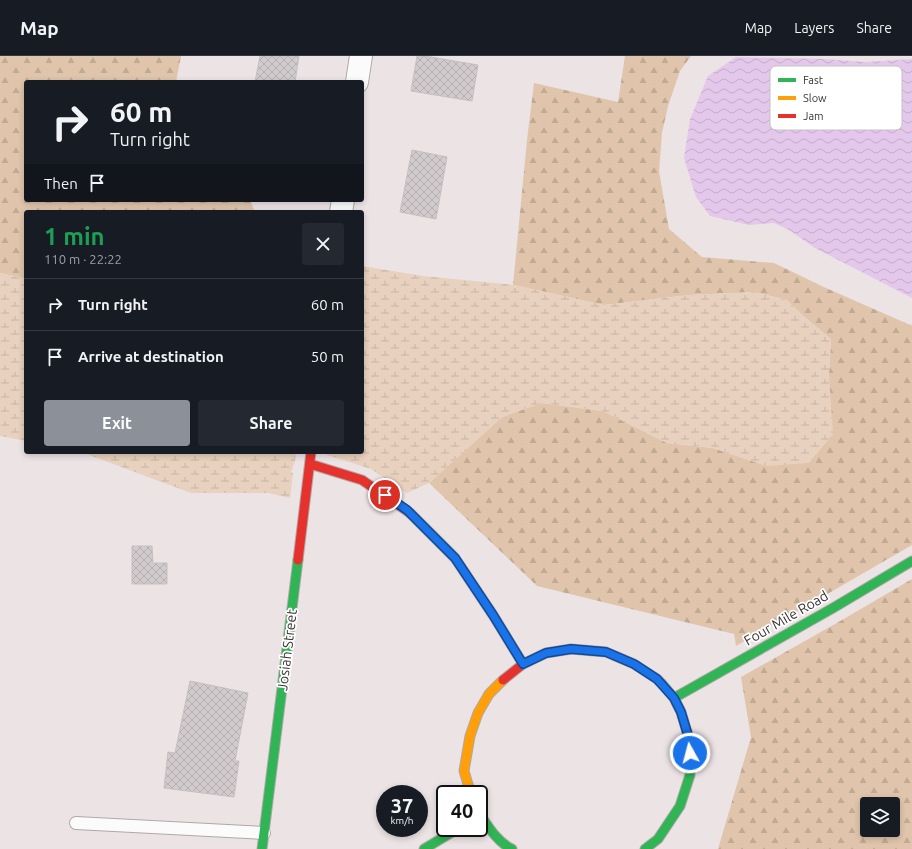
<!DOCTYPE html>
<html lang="en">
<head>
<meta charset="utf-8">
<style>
	:root { --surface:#171b24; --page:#242831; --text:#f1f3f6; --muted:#9ea1a6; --line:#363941; --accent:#8c9099 }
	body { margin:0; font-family:Ubuntu,sans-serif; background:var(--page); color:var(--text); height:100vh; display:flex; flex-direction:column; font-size:15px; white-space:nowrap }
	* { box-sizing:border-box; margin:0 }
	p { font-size:13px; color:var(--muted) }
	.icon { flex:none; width:22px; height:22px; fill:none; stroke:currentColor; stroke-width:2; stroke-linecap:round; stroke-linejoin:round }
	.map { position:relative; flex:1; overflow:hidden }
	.sheet { position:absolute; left:24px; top:154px; width:340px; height:244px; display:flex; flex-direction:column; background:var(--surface); border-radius:4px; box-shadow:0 2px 6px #0003 }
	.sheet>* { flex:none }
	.hud { position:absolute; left:24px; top:24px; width:340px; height:122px; border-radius:4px; box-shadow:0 2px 6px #0003; background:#171b24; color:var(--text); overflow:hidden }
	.tools { position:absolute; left:860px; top:741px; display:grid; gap:8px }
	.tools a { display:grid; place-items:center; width:40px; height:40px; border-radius:4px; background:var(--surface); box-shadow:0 2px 6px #0003; font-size:20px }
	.speed { position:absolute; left:376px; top:729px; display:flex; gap:8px; font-size:20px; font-weight:700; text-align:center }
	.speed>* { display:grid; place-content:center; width:52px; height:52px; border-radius:50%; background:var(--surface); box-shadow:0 2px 6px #0003; line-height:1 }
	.speed small { font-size:10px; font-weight:400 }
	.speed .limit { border:2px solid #111; border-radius:6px; background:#fff; color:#111 }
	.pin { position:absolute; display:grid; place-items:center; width:34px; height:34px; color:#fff; margin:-17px; border:2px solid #fff; border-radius:50%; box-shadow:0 1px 4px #0007 }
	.me { position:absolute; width:44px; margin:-22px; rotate:353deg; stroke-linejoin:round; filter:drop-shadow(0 0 3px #0008) }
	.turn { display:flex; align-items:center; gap:14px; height:84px; padding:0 20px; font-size:18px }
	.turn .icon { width:52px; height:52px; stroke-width:2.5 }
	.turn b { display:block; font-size:28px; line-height:34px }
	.then { display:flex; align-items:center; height:38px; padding:0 20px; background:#0003; gap:8px; font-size:15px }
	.round { display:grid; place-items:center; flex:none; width:42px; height:42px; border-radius:4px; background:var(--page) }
	.headline { display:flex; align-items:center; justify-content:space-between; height:68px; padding:0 20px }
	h1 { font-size:24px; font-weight:600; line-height:30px; color:#1e9e55 }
	.cta { display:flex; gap:8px; margin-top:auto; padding:8px 20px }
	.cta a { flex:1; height:46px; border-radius:4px; background:var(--accent); color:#fff; font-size:16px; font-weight:600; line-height:46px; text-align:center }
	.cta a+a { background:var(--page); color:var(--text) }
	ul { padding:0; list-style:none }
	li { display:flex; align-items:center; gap:12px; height:52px; padding:0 20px; border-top:1px solid var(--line) }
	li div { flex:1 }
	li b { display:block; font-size:15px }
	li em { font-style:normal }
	header { display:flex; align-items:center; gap:24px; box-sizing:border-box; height:56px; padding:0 20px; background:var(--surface); border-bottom:1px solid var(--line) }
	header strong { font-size:19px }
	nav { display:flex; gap:22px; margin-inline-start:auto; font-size:14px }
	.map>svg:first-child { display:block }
	.forest { fill:url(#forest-firs); fill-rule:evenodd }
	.wetland { fill:url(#wetland-marsh) }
	.water { fill:url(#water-waves) }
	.building { fill:url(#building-cross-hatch); stroke:#c6bfc1 }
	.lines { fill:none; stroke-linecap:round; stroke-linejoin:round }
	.lane-casing { stroke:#afa8a9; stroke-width:14 }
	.street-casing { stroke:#afa8a9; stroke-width:24 }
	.fast-casing { stroke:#afa8a9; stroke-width:11 }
	.slow-casing { stroke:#afa8a9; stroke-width:11 }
	.jam-casing { stroke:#afa8a9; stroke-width:11 }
	.lane { stroke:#fcfbfb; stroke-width:12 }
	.street { stroke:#fcfbfb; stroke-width:22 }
	.fast { stroke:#30b455; stroke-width:9 }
	.slow { stroke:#ff9f0a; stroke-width:9 }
	.jam { stroke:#e5322d; stroke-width:9 }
	.route-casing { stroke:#114b97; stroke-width:10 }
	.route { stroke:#1a73e8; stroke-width:7 }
	.labels { text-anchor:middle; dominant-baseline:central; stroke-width:3.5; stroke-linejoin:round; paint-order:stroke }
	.street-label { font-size:14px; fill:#393232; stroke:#fff }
	.key { fill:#fff; stroke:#c4c2c2; stroke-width:1 }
	.key-label { font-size:11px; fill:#393232 }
</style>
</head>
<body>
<header>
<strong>Map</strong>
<nav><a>Map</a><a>Layers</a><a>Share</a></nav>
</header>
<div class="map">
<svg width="912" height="793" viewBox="0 0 912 793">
	<defs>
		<pattern id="forest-firs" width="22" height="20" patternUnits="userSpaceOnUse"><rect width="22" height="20" fill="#e0c5ac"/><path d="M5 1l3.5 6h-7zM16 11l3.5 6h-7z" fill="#c1aa94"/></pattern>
		<pattern id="wetland-marsh" width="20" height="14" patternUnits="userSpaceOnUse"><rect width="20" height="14" fill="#e8d1be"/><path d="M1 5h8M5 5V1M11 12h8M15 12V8" fill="none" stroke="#c8b4a4"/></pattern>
		<pattern id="water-waves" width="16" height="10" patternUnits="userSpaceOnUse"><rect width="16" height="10" fill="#e4c8eb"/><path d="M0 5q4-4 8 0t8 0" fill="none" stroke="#c4acca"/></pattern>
		<pattern id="building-cross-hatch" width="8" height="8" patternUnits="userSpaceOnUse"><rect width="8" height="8" fill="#d1cbcd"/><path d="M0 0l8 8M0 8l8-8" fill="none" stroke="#b4afb0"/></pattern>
	</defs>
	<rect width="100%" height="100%" fill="#ece3e4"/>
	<!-- forest -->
	<path class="forest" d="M0,0H181L176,26H26V144H250L255,156H26V223L0,217Z
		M625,0H691L680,15L668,50L662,77L659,115L669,173L702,201L774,207L826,232L908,268L912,269V489L824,540L736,590L734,578L537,530L429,427L502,361L541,347L603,355L667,387L713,392L767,410L829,318L831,283L802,259L787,244L754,236L689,239L604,249L513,229L527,84L534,27L618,46Z
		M912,523V793H718L751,681L741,621L842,564ZM867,748H893V774H867Z"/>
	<!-- wetland -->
	<path class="wetland" d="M362,210L423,220L515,229L604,249L689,239L754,236L787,244L802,259L831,283L829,318L833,378L809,407L767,410L713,392L667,387L603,355L541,347L502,361L429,427L407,437L371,413L327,399V396H362Z
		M0,217L26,223V385L0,380Z
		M81,396H296L295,405L291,416L293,417L290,442L268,437H191Z"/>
	<!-- water -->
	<path class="water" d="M736,1L825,3L865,6L912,3V242L815,192L789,174L774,167L749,169L710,160L696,141L684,102L690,63L708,20Z"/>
	<!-- building -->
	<path class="building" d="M260,0H299L295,26H255Z
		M417,0H425L478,9L472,45L411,35Z
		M412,94L447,101L436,163L400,156Z
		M132,490H152L153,507H167V528H132Z
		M190,625L248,637L235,705H239L234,741L164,732L168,696L175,697Z"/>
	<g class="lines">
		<!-- lane casing -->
		<g class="lane-casing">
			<path id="lane" d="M76,767L264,777"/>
		</g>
		<!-- street casing -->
		<g class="street-casing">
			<path id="street" d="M357,26L361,0
				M341,156L343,144"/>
		</g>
		<!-- fast casing -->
		<g class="fast-casing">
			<path id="fast" d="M674,642L833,552L912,505
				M479,757C488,770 497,786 512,793
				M262,793L298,504
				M424,793L459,772
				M645,793L658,783L680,750L690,719V686L681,656L674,642L662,628"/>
		</g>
		<!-- slow casing -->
		<g class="slow-casing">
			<path id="slow" d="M410,457L455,502L493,559L523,608
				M471,738L464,715L470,680L478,657L489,638L503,624"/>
		</g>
		<!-- jam casing -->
		<g class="jam-casing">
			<path id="jam" d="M310,408L362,424L410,457
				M298,504L311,396
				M503,624L523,608L546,597L571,593L606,596L634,608L657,623L662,628"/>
		</g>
		<!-- lane -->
		<use href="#lane" class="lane"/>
		<!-- street -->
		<use href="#street" class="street"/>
		<!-- fast -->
		<use href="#fast" class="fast"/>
		<!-- slow -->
		<use href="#slow" class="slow"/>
		<!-- jam -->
		<use href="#jam" class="jam"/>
	</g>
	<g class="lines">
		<!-- route casing -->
		<g class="route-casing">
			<path id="route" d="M385,439L407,454L455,502L493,559L523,608L546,597L571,593L606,596L634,608L657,623L674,642L681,656L690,686V697"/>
		</g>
		<!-- route -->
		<use href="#route" class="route"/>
	</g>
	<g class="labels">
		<!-- street labels -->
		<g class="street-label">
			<text transform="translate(786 562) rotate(-30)">Four Mile Road</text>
			<text transform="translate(287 594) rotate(-83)">Josiah Street</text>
		</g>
	</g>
	<!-- legend -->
	<rect x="770" y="10" width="132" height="64" rx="6" class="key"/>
	<rect x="778" y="22" width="18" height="4" fill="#30b455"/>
	<rect x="778" y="40" width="18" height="4" fill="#ff9f0a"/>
	<rect x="778" y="58" width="18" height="4" fill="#e5322d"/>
	<g class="key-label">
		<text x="803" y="28">Fast</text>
		<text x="803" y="46">Slow</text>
		<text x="803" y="64">Jam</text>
	</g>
</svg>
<div class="tools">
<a><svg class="icon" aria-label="layers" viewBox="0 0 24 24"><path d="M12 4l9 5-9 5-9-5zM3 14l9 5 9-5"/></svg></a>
</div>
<div class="speed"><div>37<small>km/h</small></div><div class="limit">40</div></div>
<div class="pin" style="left:385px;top:439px;background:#d93025"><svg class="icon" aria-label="arrive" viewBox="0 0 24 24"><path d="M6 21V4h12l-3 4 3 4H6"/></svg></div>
<svg class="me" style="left:690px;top:697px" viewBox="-20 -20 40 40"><circle r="17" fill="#1a73e8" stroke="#fff" stroke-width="3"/><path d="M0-11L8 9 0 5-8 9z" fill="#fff"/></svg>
<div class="hud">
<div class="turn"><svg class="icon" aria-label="right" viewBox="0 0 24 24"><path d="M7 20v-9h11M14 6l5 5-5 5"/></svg><div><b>60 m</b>Turn right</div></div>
<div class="then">Then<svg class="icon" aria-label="arrive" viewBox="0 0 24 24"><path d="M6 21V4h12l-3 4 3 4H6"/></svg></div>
</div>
<section class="sheet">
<div class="headline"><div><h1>1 min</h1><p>110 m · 22:22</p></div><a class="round"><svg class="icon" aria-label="close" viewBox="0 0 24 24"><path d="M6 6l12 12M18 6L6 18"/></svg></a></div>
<ul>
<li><svg class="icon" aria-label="right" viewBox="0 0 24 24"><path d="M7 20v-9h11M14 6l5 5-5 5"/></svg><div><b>Turn right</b></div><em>60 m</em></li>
<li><svg class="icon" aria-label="arrive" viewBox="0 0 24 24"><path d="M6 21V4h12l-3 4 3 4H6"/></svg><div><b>Arrive at destination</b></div><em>50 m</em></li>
</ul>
<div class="cta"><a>Exit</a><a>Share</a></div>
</section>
</div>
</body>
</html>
